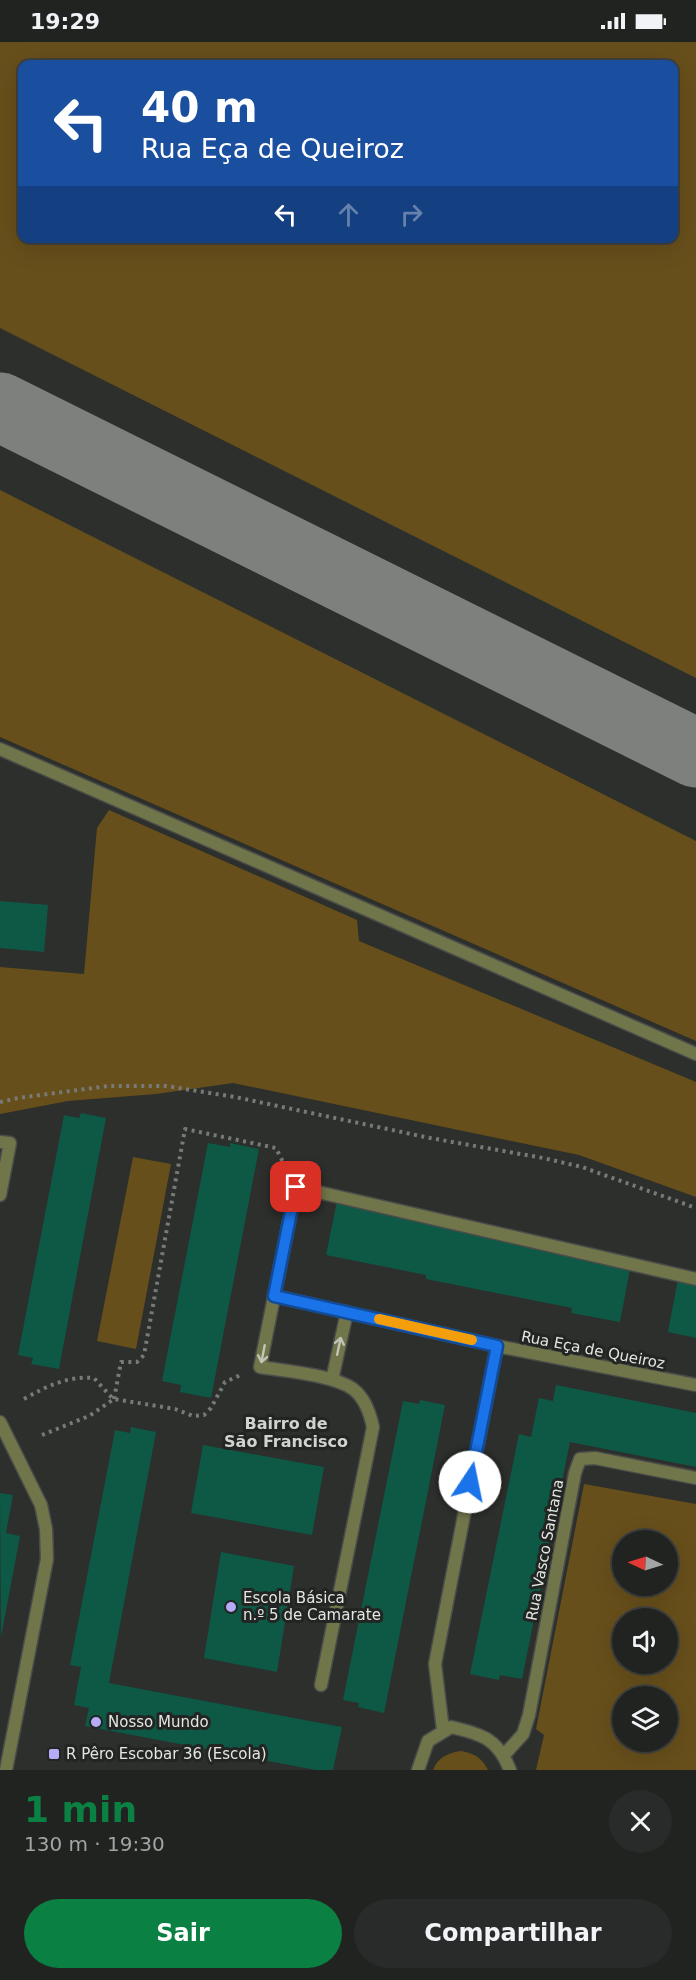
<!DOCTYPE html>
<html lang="pt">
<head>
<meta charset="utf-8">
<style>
	:root { --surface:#212321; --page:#292b2a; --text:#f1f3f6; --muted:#a2a4a5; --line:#3e403f; --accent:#0b8043 }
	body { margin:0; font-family:"DejaVu Sans",sans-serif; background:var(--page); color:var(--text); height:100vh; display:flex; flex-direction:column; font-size:22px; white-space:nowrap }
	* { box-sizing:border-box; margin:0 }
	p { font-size:20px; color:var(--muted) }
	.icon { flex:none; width:33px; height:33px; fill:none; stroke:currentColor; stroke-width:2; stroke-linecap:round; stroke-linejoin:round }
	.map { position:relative; height:1728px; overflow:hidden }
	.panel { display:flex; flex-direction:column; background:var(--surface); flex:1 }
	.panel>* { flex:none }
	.hud { position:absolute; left:18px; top:18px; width:660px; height:183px; border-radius:12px; box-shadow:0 6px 24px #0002,0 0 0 2px var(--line); background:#1a4fa0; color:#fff; overflow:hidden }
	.needle { width:39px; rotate:274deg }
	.buttons { position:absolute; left:612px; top:1488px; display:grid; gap:12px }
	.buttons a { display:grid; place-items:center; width:66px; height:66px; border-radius:50%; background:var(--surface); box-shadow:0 6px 24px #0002,0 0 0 2px var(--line); font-size:30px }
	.pin { position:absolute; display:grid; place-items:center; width:51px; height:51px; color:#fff; margin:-26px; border-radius:12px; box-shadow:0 3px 9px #0006 }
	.me { position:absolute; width:66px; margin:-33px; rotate:11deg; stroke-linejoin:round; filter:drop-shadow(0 0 4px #0008) }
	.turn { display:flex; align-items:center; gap:21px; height:126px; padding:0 24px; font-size:27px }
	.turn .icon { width:78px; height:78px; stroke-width:2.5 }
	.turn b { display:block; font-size:42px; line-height:51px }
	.lanes { display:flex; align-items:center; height:57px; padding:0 24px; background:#0003; justify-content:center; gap:30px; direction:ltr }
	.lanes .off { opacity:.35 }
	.round { display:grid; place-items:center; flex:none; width:63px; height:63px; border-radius:32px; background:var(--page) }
	.overview { display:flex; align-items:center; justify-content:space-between; height:102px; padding:0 24px }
	h1 { font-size:36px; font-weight:700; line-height:45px; color:var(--accent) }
	.action { display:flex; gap:12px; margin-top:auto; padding:12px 24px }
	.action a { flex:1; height:69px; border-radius:36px; background:var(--accent); color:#fff; font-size:24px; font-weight:700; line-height:69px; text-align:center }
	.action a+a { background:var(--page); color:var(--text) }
	.status { display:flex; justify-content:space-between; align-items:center; height:42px; padding:0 30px; background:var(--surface); direction:ltr }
	.status svg { height:16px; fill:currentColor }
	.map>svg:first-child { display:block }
	.green { fill:#674f1b; fill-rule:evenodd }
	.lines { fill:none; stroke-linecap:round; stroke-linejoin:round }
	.taxiway { stroke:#7d807d; stroke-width:69 }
	.building { fill:#0d5946 }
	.lane-casing { stroke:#494c49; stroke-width:15 }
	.street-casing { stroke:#494c49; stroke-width:15 }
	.path { stroke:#777a77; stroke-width:4; stroke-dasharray:3 4.5; stroke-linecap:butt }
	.lane { stroke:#71754a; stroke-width:12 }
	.street { stroke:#71754a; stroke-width:12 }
	.oneway { stroke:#c2c4b6 }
	.route-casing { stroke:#114b97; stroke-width:15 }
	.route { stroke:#1a73e8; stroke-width:10 }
	.slow { stroke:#f59e0b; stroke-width:10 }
	.poi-dot { fill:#b4acf9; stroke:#222522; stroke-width:2 }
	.labels { text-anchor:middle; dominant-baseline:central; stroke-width:6; stroke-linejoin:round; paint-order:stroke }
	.street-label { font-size:15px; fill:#e4e6e4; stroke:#222522 }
	.poi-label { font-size:15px; fill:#e4e6e4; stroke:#222522; text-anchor:start }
	.neighbourhood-label { font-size:16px; font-weight:bold; fill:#d0d4d0; stroke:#222522 }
</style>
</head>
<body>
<div class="status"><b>19:29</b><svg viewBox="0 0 49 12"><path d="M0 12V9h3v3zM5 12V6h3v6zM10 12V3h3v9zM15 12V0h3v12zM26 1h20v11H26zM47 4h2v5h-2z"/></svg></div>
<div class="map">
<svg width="696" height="1728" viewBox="0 0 696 1728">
	<rect width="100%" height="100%" fill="#2c2f2c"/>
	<!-- green -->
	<path class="green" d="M0,0H696V636L0,286ZM674,22V196H22V22Z
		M0,448L696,799V999L0,695Z
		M109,768L357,878L359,899L696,1040V1155L579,1113L233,1041L156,1052L68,1059L0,1072V925L84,932L97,786Z
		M133,1115L171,1122L136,1307L97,1299Z
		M584,1442L696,1462V1728H536L544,1693L536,1687ZM622,1498H668V1544H622ZM668,1576V1622H622V1576ZM668,1654V1700H622V1654Z
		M461,1709C474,1711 482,1716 488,1728H433C438,1715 448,1711 461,1709Z"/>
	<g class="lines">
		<!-- taxiway -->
		<path class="taxiway" d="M0,365L696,711"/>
	</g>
	<!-- building -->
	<path class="building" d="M0,859L48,863L44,910L0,906Z
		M81,1071L106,1076L59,1327L31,1322L33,1316L18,1313L64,1073L79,1076Z
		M208,1101L230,1105V1101L259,1107L211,1356L180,1350L181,1343L162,1339Z
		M337,1159L437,1179L436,1184L583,1213L581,1218L630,1227L620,1280L571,1271L572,1266L426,1237V1233L326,1213Z
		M678,1237L696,1241V1296L668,1290Z
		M556,1343L696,1371V1425L570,1400L522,1637L500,1633L499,1638L470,1632L519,1392L531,1395L539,1356L553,1359Z
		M420,1358L445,1363L384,1671L358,1665L359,1661L343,1658L403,1359L419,1362Z
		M131,1385L156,1390L109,1641L342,1685L333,1728H316L85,1684L89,1666L74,1663L81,1625L70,1623L115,1388L130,1391Z
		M203,1403L324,1425L312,1493L191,1471Z
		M0,1451L13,1453L6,1491L20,1494L1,1595Z
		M221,1510L294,1524L277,1630L204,1616Z"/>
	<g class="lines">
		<!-- lane casing -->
		<g class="lane-casing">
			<path id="lane" d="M0,707L696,1012
				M296,1145L696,1237"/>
		</g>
		<!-- street casing -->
		<g class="street-casing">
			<path id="street" d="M0,1100L10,1101L0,1153
				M296,1145L260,1325C285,1329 333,1333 353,1347C365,1356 370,1371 373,1385L321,1643
				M274,1254L497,1304L696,1343
				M332,1338L347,1270
				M0,1380L41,1463L46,1487L47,1517L6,1728
				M443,1688L435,1622L497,1304
				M504,1713L523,1692L529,1673L575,1431L580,1417L595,1416L696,1436
				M418,1728L428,1699L451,1685C482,1692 498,1697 510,1728"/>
		</g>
		<!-- path -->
		<path class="path" d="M0,1060L18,1056L108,1044H166L235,1055L430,1096L543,1116L582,1125L696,1166
			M24,1357C47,1344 67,1334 94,1336L113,1357
			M114,1357L121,1320H137L144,1313L185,1087L276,1106L288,1130
			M42,1393L89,1374L114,1357L175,1367L193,1374L204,1373L211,1366L225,1340L243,1332"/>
		<!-- lane -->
		<use href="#lane" class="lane"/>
		<!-- street -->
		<use href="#street" class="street"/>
	</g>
	<!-- one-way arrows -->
	<defs><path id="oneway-shaft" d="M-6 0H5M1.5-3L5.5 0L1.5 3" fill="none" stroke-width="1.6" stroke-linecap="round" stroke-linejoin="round" transform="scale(1.5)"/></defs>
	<g class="oneway">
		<use href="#oneway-shaft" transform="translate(339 1304) rotate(-78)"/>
		<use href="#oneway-shaft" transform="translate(263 1312) rotate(101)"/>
	</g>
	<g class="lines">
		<!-- route casing -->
		<g class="route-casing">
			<path id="route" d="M296,1145L274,1254L497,1304L470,1440"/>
		</g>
		<!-- route -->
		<use href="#route" class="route"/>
		<!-- slow -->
		<path class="slow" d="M379,1277L472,1298"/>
	</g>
	<!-- markers -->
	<g class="poi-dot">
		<circle cx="231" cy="1565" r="6"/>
		<circle cx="96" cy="1680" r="6"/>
		<rect x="48" y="1706" width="12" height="12" rx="3"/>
	</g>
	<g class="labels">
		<!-- street labels -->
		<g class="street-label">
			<text transform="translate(593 1308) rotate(11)">Rua Eça de Queiroz</text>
			<text transform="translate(545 1508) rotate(-79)">Rua Vasco Santana</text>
		</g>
		<!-- poi labels -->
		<g class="poi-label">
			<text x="243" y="1556">Escola Básica<tspan x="243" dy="17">n.º 5 de Camarate</tspan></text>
			<text x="108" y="1680">Nosso Mundo</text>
			<text x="66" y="1712">R Pêro Escobar 36 (Escola)</text>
		</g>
		<!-- neighbourhood labels -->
		<g class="neighbourhood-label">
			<text x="286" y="1381">Bairro de<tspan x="286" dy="18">São Francisco</tspan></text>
		</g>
	</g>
</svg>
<div class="buttons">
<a><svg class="needle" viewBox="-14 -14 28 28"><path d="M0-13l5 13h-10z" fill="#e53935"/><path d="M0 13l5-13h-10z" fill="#a2a4a5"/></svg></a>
<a><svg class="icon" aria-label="sound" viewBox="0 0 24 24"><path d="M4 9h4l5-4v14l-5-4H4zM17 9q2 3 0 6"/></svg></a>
<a><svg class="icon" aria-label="layers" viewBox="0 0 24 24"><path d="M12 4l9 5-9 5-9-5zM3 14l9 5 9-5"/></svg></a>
</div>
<div class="pin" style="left:296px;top:1145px;background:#d93025"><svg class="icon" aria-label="arrive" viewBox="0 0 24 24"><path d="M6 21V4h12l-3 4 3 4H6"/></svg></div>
<svg class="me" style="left:470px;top:1440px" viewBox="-20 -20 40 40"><circle r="19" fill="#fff"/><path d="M0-13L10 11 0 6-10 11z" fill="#1a73e8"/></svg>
<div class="hud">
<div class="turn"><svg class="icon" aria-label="left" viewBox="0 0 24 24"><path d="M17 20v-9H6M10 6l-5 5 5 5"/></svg><div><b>40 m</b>Rua Eça de Queiroz</div></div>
<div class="lanes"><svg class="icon" aria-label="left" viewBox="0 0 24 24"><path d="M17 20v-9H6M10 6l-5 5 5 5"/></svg><svg class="icon off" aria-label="ahead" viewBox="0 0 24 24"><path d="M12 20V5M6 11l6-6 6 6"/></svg><svg class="icon off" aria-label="right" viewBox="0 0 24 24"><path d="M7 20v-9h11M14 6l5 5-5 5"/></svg></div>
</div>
</div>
<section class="panel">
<div class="overview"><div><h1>1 min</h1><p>130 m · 19:30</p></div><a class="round"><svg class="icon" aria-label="close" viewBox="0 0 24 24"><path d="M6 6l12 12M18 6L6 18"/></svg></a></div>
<div class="action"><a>Sair</a><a>Compartilhar</a></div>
</section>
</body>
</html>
